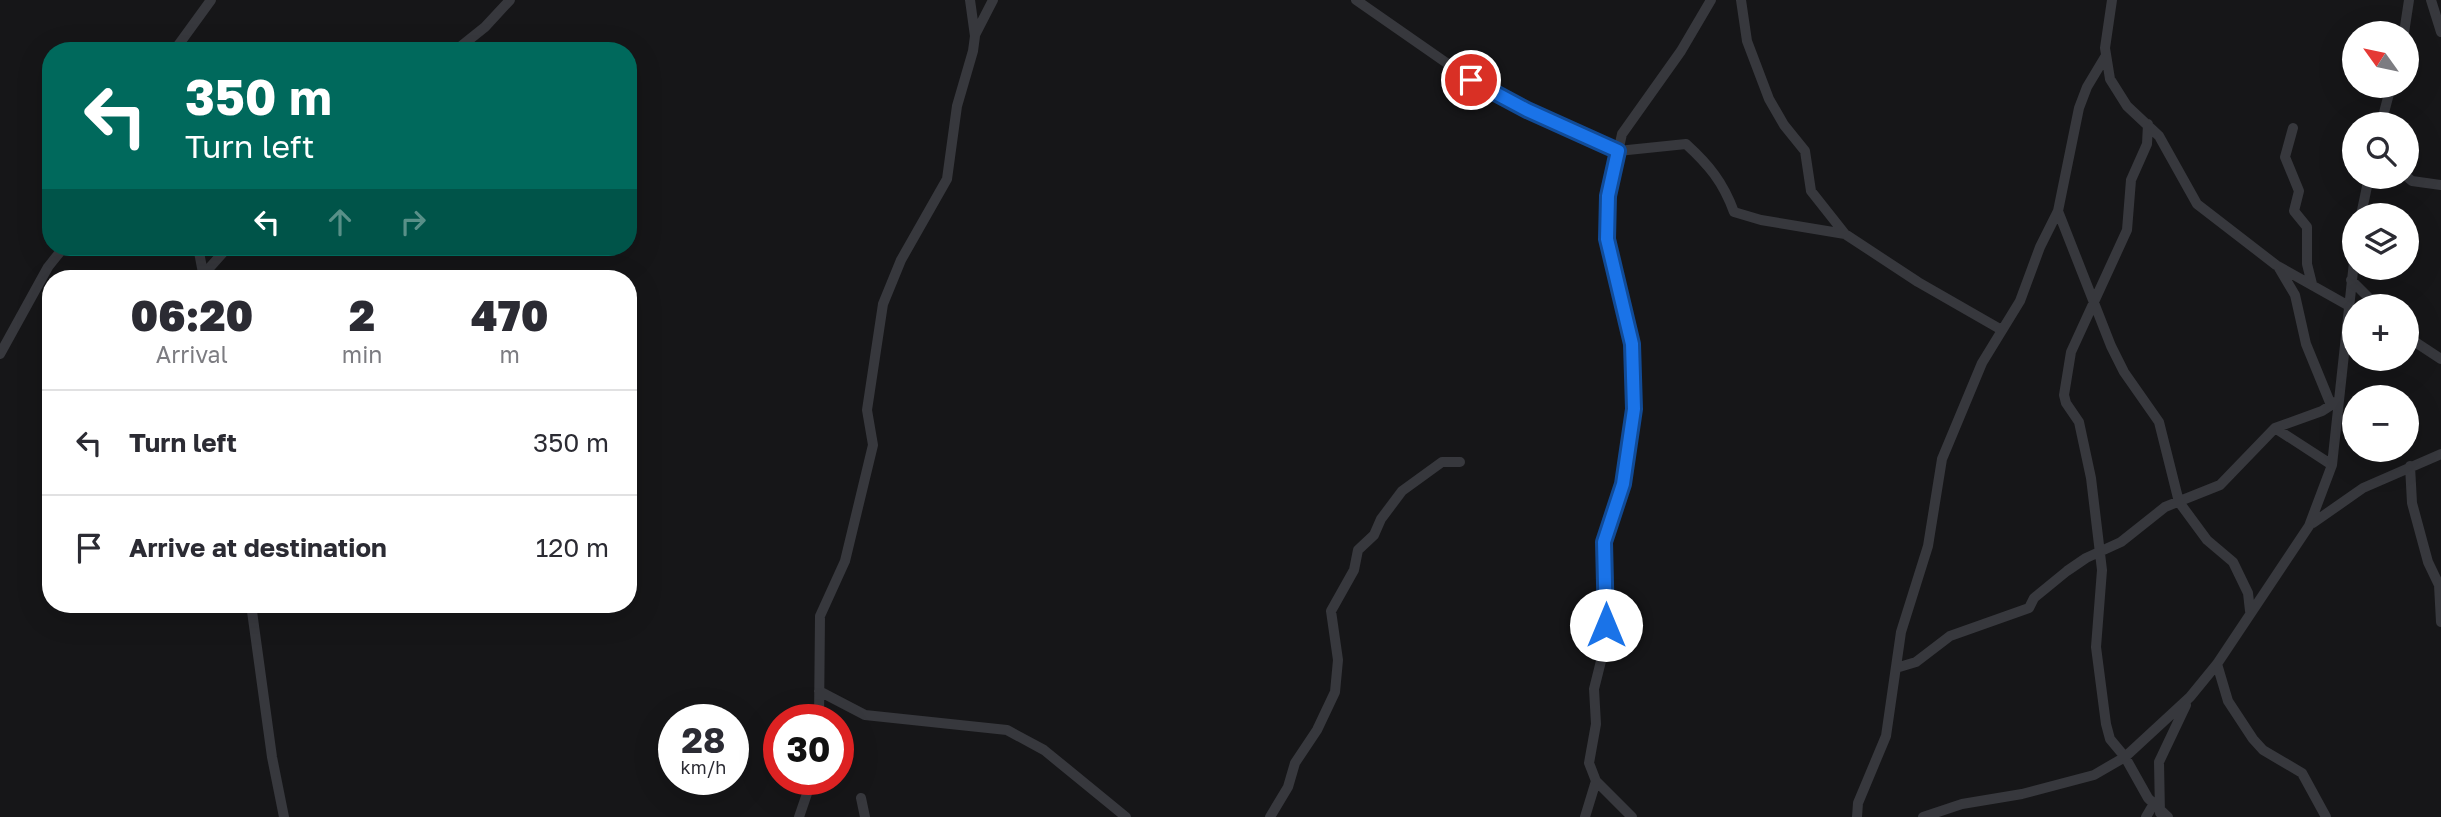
<!DOCTYPE html>
<html lang="en">
<head>
<meta charset="utf-8">
<style>
	:root { --surface:#fff; --page:#f2f2f3; --text:#2b2b33; --muted:#7c7c81; --line:#e1e1e2 }
	body { margin:0; font-family:"Golos Text",sans-serif; background:var(--page); color:var(--text); height:100vh; display:flex; flex-direction:column; font-size:26px; white-space:nowrap }
	* { box-sizing:border-box; margin:0 }
	p { font-size:23px; color:var(--muted) }
	.icon { flex:none; width:38px; height:38px; fill:none; stroke:currentColor; stroke-width:2; stroke-linecap:round; stroke-linejoin:round }
	.map { position:relative; flex:1; overflow:hidden }
	.side { position:absolute; left:42px; top:270px; width:595px; height:343px; display:flex; flex-direction:column; background:var(--surface); border-radius:28px; box-shadow:0 7px 28px #0002 }
	.side>* { flex:none }
	.banner { position:absolute; left:42px; top:42px; width:595px; height:214px; border-radius:28px; box-shadow:0 7px 28px #0002; background:#00695c; color:#fff; overflow:hidden }
	.needle { width:46px; rotate:303deg }
	.controls { position:absolute; left:2342px; top:21px; display:grid; gap:14px }
	.controls a { display:grid; place-items:center; width:77px; height:77px; border-radius:50%; background:var(--surface); box-shadow:0 7px 28px #0002; font-size:35px }
	.speed { position:absolute; left:658px; top:704px; display:flex; gap:14px; font-size:35px; font-weight:700; text-align:center }
	.speed>* { display:grid; place-content:center; width:91px; height:91px; border-radius:50%; background:var(--surface); box-shadow:0 7px 28px #0002; line-height:1 }
	.speed small { font-size:18px; font-weight:400 }
	.speed .limit { border:10px solid #d22; background:#fff; color:#111 }
	.pin { position:absolute; display:grid; place-items:center; width:60px; height:60px; color:#fff; margin:-30px; border:4px solid #fff; border-radius:50%; box-shadow:0 2px 7px #0007 }
	.me { position:absolute; width:77px; margin:-38px; rotate:0deg; stroke-linejoin:round; filter:drop-shadow(0 0 5px #0008) }
	.turn { display:flex; align-items:center; gap:24px; height:147px; padding:0 28px; font-size:32px }
	.turn .icon { width:91px; height:91px; stroke-width:2.5 }
	.turn b { display:block; font-size:49px; line-height:60px }
	.lanes { display:flex; align-items:center; height:66px; padding:0 28px; background:#0003; justify-content:center; gap:35px; direction:ltr }
	.lanes .off { opacity:.35 }
	.eta { display:flex; justify-content:space-evenly; align-items:center; height:119px; text-align:center }
	.eta b { font-size:42px; font-weight:800; line-height:49px }
	ul { padding:0; list-style:none }
	li { display:flex; align-items:center; gap:21px; height:105px; padding:0 28px; border-top:2px solid var(--line) }
	li div { flex:1 }
	li b { display:block; font-size:26px }
	li em { font-style:normal }
	.map>svg:first-child { display:block }
	.lines { fill:none; stroke-linecap:round; stroke-linejoin:round }
	.street { stroke:#37383d; stroke-width:10 }
	.route-casing { stroke:#114b97; stroke-width:18 }
	.route { stroke:#1a73e8; stroke-width:12 }
</style>
</head>
<body>
<div class="map">
<svg width="2441" height="817" viewBox="0 0 2441 817">
	<rect width="100%" height="100%" fill="#161618"/>
	<g class="lines">
		<!-- street -->
		<path class="street" d="M1356,0L1471,80L1593,140L1618,151L1686,144C1709,165 1723,182 1734,212L1761,220L1845,234L1918,282L2000,329
			M1741,0L1747,41L1769,99L1784,125L1805,151L1811,191L1845,234
			M2112,0L2105,48L2110,79L2127,106L2159,136L2197,204L2276,265L2349,306
			M2431,0L2441,32
			M2404,33L2409,0
			M975,35L993,0
			M174,51L211,0
			M455,51L485,27L510,0
			M2148,124L2147,144L2131,180L2127,230L2071,352L2064,395L2066,403L2079,422L2091,478L2102,570L2096,647L2106,724L2110,739L2125,757L2148,798L2168,817
			M2381,124L2391,86
			M2293,128L2285,157L2299,191L2294,211L2307,227V264L2312,284
			M2406,176L2412,181L2441,185
			M2058,211L2111,346L2124,372L2159,422L2179,502L2207,540L2233,562L2248,593L2250,611
			M2361,215L2369,177
			M198,247L204,278
			M2279,268L2295,295L2306,344L2331,405
			M204,274L228,247
			M2351,280L2377,306
			M2406,336L2441,359
			M0,354L48,267L64,247
			M2275,428L2332,465
			M2410,466L2412,503L2428,562L2439,585L2441,622
			M2313,523L2363,488L2441,454
			M251,604L272,757L284,817
			M2217,664L2228,701L2253,739L2263,750L2302,773L2326,817
			M1896,668L1916,662L1950,636L2029,608L2034,598L2067,571L2086,558L2121,542L2165,507L2220,485L2275,428L2322,411L2339,400
			M819,691L865,715L1007,730L1044,750L1126,817
			M819,719L820,616L845,561L873,445L867,410L883,304L901,260L947,179L957,106L973,51L975,36L970,0
			M861,798L865,817
			M2160,813L2159,762L2186,705
			M799,817L812,779
			M1270,817L1288,787L1295,763L1317,730L1335,692L1338,660L1331,611L1354,570L1358,550L1374,535L1381,519L1402,491L1442,462H1460
			M1585,817L1596,781
			M1632,817L1596,781L1589,763L1596,724L1594,689L1604,649V543L1623,484L1634,409L1632,344L1609,255L1608,196L1622,134L1681,51L1711,0
			M1857,817L1858,803L1886,736L1901,632L1928,546L1942,459L1982,363L2020,301L2040,247L2058,211L2079,108L2087,87L2105,57
			M1923,817L1962,804L2022,794L2094,775L2125,757L2190,697L2217,664L2309,526L2332,465L2354,262
			M2146,817L2153,805"/>
	</g>
	<g class="lines">
		<!-- route casing -->
		<g class="route-casing">
			<path id="route" d="M1471,80L1527,110L1618,151L1608,196L1607,239L1632,344L1634,409L1623,484L1604,542L1606,625"/>
		</g>
		<!-- route -->
		<use href="#route" class="route"/>
	</g>
</svg>
<div class="controls">
<a><svg class="needle" viewBox="-14 -14 28 28"><path d="M0-13l5 13h-10z" fill="#e53935"/><path d="M0 13l5-13h-10z" fill="#7c7c81"/></svg></a>
<a><svg class="icon" aria-label="search" viewBox="0 0 24 24"><circle cx="10" cy="10" r="6"/><path d="M15 15l6 6"/></svg></a>
<a><svg class="icon" aria-label="layers" viewBox="0 0 24 24"><path d="M12 4l9 5-9 5-9-5zM3 14l9 5 9-5"/></svg></a>
<a>+</a>
<a>−</a>
</div>
<div class="speed"><div>28<small>km/h</small></div><div class="limit">30</div></div>
<div class="pin" style="left:1471px;top:80px;background:#d93025"><svg class="icon" aria-label="arrive" viewBox="0 0 24 24"><path d="M6 21V4h12l-3 4 3 4H6"/></svg></div>
<svg class="me" style="left:1606px;top:625px" viewBox="-20 -20 40 40"><circle r="19" fill="#fff"/><path d="M0-13L10 11 0 6-10 11z" fill="#1a73e8"/></svg>
<div class="banner">
<div class="turn"><svg class="icon" aria-label="left" viewBox="0 0 24 24"><path d="M17 20v-9H6M10 6l-5 5 5 5"/></svg><div><b>350 m</b>Turn left</div></div>
<div class="lanes"><svg class="icon" aria-label="left" viewBox="0 0 24 24"><path d="M17 20v-9H6M10 6l-5 5 5 5"/></svg><svg class="icon off" aria-label="ahead" viewBox="0 0 24 24"><path d="M12 20V5M6 11l6-6 6 6"/></svg><svg class="icon off" aria-label="right" viewBox="0 0 24 24"><path d="M7 20v-9h11M14 6l5 5-5 5"/></svg></div>
</div>
<section class="side">
<div class="eta">
<div><b>06:20</b><p>Arrival</p></div>
<div><b>2</b><p>min</p></div>
<div><b>470</b><p>m</p></div>
</div>
<ul>
<li><svg class="icon" aria-label="left" viewBox="0 0 24 24"><path d="M17 20v-9H6M10 6l-5 5 5 5"/></svg><div><b>Turn left</b></div><em>350 m</em></li>
<li><svg class="icon" aria-label="arrive" viewBox="0 0 24 24"><path d="M6 21V4h12l-3 4 3 4H6"/></svg><div><b>Arrive at destination</b></div><em>120 m</em></li>
</ul>
</section>
</div>
</body>
</html>
